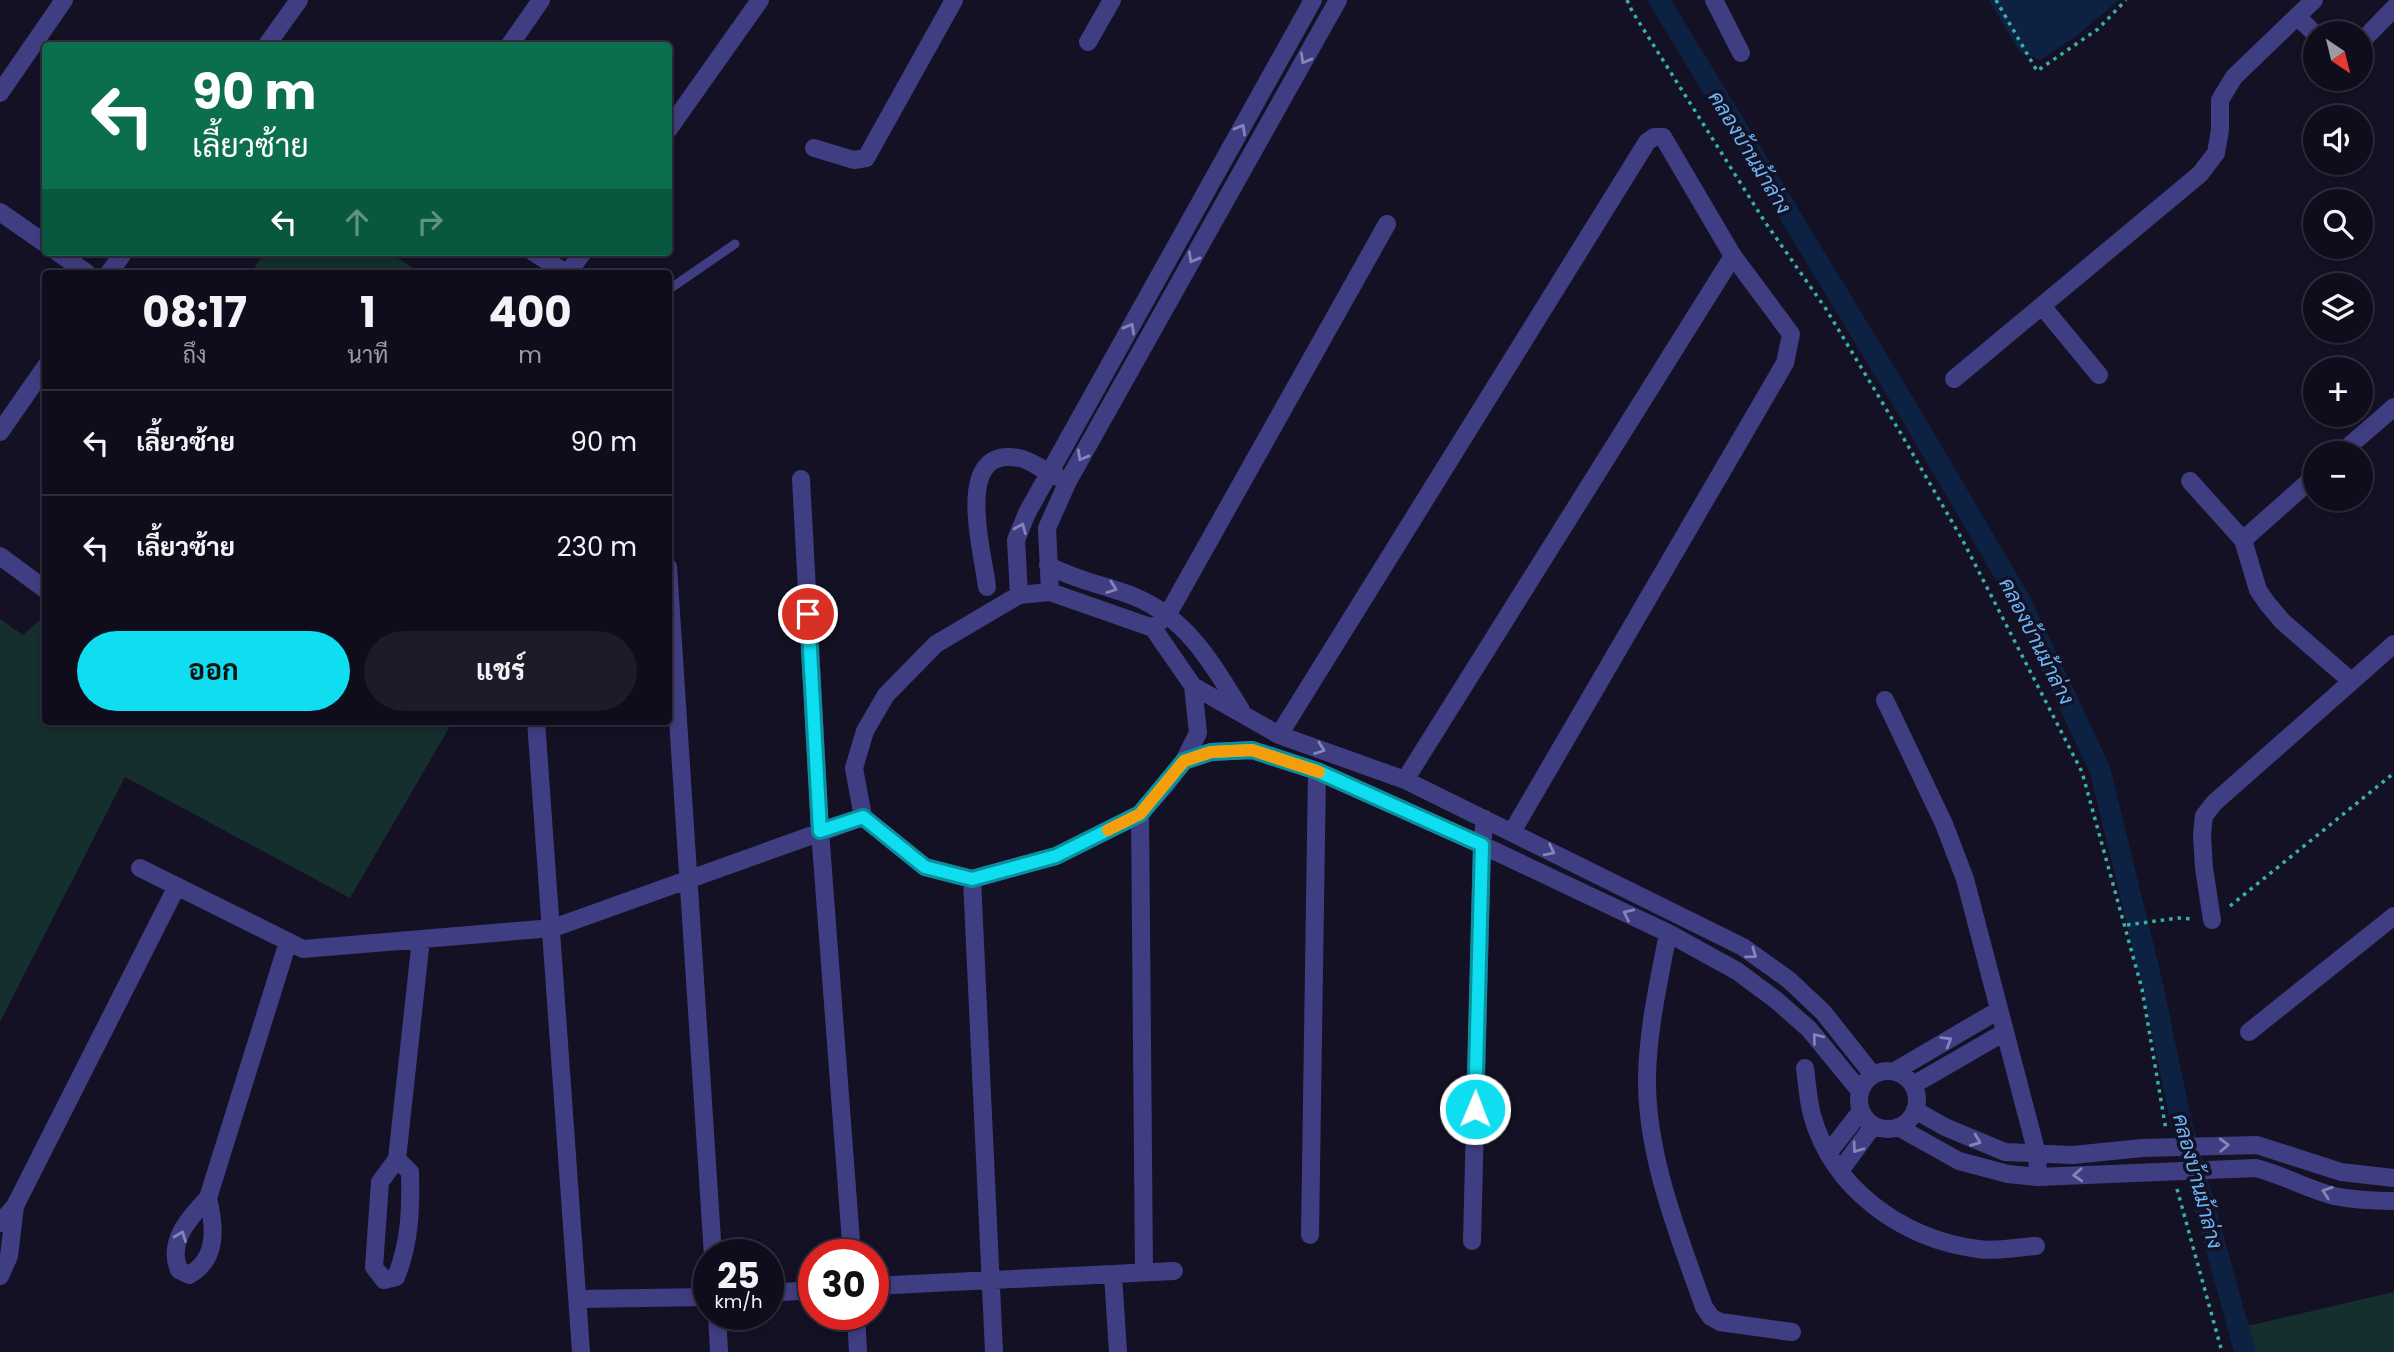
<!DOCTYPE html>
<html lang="th">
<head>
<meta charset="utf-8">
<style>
	:root { --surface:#0f0d1c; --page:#1d1b29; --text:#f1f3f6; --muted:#9b9ca3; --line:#2f2d3b; --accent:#0fdef1 }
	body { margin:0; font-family:Poppins,Sarabun,sans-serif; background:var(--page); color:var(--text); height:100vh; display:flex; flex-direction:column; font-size:26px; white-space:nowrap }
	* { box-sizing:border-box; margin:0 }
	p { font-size:23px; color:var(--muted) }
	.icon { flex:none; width:38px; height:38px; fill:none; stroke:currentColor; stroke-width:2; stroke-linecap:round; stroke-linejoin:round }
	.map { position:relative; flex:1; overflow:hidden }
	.side { position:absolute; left:42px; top:270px; width:630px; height:455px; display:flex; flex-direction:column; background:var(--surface); border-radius:7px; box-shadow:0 4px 10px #0003,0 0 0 2px var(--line) }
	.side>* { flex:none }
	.top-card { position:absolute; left:42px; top:42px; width:630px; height:214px; border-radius:7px; box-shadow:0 4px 10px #0003,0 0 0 2px var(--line); background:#0b6e4f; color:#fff; overflow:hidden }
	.needle { width:46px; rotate:145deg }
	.tools { position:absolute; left:2303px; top:21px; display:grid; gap:14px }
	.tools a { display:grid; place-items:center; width:70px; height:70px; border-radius:50%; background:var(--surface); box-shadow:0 4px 10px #0003,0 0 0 2px var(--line); font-size:35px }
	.speed { position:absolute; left:693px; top:1239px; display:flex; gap:14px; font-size:35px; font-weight:700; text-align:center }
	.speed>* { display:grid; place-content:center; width:91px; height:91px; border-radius:50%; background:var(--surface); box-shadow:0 4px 10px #0003,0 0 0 2px var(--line); line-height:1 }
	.speed small { font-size:18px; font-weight:400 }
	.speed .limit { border:10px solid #d22; background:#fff; color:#111 }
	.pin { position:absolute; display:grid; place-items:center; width:60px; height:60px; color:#fff; margin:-30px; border:4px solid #fff; border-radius:50%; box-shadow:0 2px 7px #0007 }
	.me { position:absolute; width:77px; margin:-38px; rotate:1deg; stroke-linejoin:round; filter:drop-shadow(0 0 5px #0008) }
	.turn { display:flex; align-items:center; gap:24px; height:147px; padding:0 35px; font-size:32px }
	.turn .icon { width:91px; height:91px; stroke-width:2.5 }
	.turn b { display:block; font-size:49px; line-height:60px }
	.lanes { display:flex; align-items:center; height:66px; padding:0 35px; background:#0003; justify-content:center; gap:35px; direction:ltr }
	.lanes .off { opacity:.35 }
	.eta { display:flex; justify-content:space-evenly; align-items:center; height:119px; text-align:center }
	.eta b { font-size:42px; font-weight:700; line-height:49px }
	.cta { display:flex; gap:14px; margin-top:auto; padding:14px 35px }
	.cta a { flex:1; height:80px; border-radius:42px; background:var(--accent); color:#111; font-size:28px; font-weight:700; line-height:80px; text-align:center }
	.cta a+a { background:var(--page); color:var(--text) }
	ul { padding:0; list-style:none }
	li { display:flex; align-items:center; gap:21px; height:105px; padding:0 35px; border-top:2px solid var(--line) }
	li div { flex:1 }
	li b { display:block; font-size:26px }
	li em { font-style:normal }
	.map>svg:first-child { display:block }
	.green { fill:#142f2e }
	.water { fill:#0d2142 }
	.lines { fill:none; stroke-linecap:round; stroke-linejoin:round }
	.canal { stroke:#0d2142; stroke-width:21 }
	.path { stroke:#37b1a8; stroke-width:3.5; stroke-dasharray:3.5 5; stroke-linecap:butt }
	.lane { stroke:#403e82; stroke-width:9 }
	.street { stroke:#403e82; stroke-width:18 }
	.oneway { stroke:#8683b9 }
	.route-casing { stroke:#0a909d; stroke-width:18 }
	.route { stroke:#0fdef1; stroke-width:12 }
	.slow { stroke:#f59e0b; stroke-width:12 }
	.labels { text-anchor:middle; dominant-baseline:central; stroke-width:7; stroke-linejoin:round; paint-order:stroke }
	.water-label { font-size:21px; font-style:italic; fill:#6bb8f7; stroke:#141125 }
</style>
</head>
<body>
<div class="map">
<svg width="2394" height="1352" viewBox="0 0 2394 1352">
	<rect width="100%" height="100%" fill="#141125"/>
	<!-- green -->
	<path class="green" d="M265,252H388L421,273H251Z
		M45,615L46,721H453L350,898L125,777L0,1022V619L23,635Z
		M2394,1292V1352H2255L2247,1326Z"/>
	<!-- water -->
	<path class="water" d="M1989,0H2119L2075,37L2040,60L2019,51Z"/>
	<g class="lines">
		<!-- canal -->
		<path class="canal" d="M1659,0L1907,408L2021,602L2100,770L2153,987L2181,1122L2245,1352"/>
		<!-- path -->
		<path class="path" d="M1627,0L1632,11L1765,222L1826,309L1900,432L1962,539L2082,772L2142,989L2166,1130
			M1996,0L2037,71L2098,29L2126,0
			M2230,906L2394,773
			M2127,925L2178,918L2192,919
			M2177,1189L2222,1352"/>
		<!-- lane -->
		<path class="lane" d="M668,290L735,244"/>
		<!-- street -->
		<path class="street" d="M1714,0L1741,53
			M2298,17L2315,34
			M1088,42L1112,0
			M2361,42L2394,8
			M266,46L299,0
			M509,46L541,0
			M0,93L64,0
			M668,130L760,0
			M814,148L854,160L866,158L954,0
			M0,212L46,244
			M57,252L87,273
			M533,252L566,273
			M109,273L124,252
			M568,273L583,252
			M2042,306L2099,375
			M1954,379L2200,174L2216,153L2220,130V100L2234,77L2314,0
			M0,432L46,366
			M2341,453L2394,407
			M801,479L820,831L852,1255
			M2190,481L2243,540L2258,590L2267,603L2282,621L2351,681
			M2243,540L2315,476
			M0,556L46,590
			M1048,565C1075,580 1104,585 1133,596C1187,618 1212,663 1241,710
			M668,567L713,1255
			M987,587C983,551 952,445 1019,458C1034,461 1044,472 1058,477
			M1050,592L1153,628L1193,686L1198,733L1184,761L1167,783L1140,814L1056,856L972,879L925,867L863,817L854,768L865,731L886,695L936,644L1019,595Z
			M1050,592L1047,528L1068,481L1338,0
			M1019,595L1016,540L1027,513L1313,0
			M1153,628L1168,614L1387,224
			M1193,686L1279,735L1405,780L1743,947L1789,980L1823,1012L1873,1075
			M1885,700L1944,824L1965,879L2037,1154L2038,1177
			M536,721L581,1352
			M1279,735L1647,142L1654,137H1663L1733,256L1791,334L1785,363L1512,832
			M1184,761L1211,752L1252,750L1317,771L1482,845L1668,933L1737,971L1776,1000L1809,1029L1860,1091
			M1405,780L1733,256
			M1140,814L1144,1272
			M140,868L303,949L553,928L863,817
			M972,879L994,1352
			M2212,920L2204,868L2202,834L2204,816L2214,803L2394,644
			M1668,933C1659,981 1648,1028 1647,1077C1646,1155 1678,1234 1704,1307L1711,1317L1720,1322L1792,1332
			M2249,1032L2394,916
			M1805,1068C1807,1083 1808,1100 1812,1115C1833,1190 1903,1239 1978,1249C1996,1252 2018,1247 2036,1246
			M1895,1071L1999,1010
			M1859 1100a29 29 0 1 1 58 0a29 29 0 1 1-58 0Z
			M1913,1085L2005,1032
			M1915,1110L1945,1127L2005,1152L2073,1155L2142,1148L2257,1145L2341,1172L2394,1178
			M1898,1127L1959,1161L2008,1174L2038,1177L2256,1168C2283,1175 2307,1189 2334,1196C2354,1200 2374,1201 2394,1201
			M1829,1152L1861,1111
			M397,1159L410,1172C411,1208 410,1243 396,1277L384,1280L374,1267L380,1182L397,1159L421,939
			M1840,1171L1873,1126
			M208,1198C215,1227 218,1259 189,1275L179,1270C167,1242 189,1218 208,1198L288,942
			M0,1223L15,1206L177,886
			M1310,1235L1317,771
			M1472,1241L1482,845L1485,819
			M1113,1274L1118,1352
			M0,1276L9,1256L15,1206
			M873,1286L1174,1271
			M768,1293L814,1290
			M578,1299L709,1297
			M717,1314L719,1352
			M856,1314L858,1352"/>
	</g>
	<!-- one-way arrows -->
	<defs><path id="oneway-chevron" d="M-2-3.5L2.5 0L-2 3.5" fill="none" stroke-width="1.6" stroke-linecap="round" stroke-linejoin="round" transform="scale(1.75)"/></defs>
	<g class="oneway">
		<use href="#oneway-chevron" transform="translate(1305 59) rotate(119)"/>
		<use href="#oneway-chevron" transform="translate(1241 129) rotate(-61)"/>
		<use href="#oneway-chevron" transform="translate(1193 258) rotate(119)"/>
		<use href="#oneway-chevron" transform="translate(1130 328) rotate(-61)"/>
		<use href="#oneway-chevron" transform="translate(1082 456) rotate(119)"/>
		<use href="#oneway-chevron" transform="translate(1021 528) rotate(-68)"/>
		<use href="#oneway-chevron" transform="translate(1112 588) rotate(20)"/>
		<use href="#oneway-chevron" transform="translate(1320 749) rotate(20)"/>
		<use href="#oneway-chevron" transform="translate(1550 851) rotate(26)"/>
		<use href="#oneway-chevron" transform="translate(1628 914) rotate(-155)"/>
		<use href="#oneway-chevron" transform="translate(1752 954) rotate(36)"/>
		<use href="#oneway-chevron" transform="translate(1817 1038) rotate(-129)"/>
		<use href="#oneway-chevron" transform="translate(1947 1041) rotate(-31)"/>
		<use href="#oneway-chevron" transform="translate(1976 1141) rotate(21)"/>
		<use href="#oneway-chevron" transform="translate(2224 1145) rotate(-2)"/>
		<use href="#oneway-chevron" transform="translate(1857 1148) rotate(126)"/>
		<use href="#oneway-chevron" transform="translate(2078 1175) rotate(177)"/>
		<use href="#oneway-chevron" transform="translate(2327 1192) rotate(-161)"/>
		<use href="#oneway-chevron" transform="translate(181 1236) rotate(-69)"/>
	</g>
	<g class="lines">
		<!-- route casing -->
		<g class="route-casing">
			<path id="route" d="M808,614L820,831L863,817L925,867L972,879L1056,856L1140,814L1184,761L1211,752L1252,750L1317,771L1482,845L1475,1109"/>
		</g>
		<!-- route -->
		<use href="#route" class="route"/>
		<!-- slow -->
		<path class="slow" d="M1108,830L1140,814L1184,761L1211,752L1252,750L1319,772"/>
	</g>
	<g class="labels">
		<!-- water labels -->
		<g class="water-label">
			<text transform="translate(1750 152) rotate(59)">คลองบ้านม้าล่าง</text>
			<text transform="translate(2037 641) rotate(63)">คลองบ้านม้าล่าง</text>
			<text transform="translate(2198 1181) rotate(75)">คลองบ้านม้าล่าง</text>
		</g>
	</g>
</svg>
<div class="tools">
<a><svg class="needle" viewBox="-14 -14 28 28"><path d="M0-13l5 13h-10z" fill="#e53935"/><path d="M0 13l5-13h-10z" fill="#9b9ca3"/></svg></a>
<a><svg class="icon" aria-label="sound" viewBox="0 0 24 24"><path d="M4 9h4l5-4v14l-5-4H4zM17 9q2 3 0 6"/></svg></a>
<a><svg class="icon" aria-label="search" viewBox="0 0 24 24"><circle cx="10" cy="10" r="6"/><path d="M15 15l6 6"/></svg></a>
<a><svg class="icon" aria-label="layers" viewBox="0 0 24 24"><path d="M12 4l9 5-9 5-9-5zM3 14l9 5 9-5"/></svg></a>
<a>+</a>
<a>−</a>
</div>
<div class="speed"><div>25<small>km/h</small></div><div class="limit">30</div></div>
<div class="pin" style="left:808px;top:614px;background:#d93025"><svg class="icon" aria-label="arrive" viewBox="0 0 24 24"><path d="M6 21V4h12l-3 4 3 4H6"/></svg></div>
<svg class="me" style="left:1475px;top:1109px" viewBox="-20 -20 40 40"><circle r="17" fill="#0fdef1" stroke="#fff" stroke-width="3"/><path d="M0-11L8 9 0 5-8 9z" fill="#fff"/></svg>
<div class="top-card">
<div class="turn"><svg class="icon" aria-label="left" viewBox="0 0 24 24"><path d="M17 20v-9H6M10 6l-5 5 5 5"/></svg><div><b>90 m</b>เลี้ยวซ้าย</div></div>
<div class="lanes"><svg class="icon" aria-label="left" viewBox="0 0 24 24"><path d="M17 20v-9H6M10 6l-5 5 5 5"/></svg><svg class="icon off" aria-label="ahead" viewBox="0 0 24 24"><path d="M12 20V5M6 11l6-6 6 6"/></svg><svg class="icon off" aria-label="right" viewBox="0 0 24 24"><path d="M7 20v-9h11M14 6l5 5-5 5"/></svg></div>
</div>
<section class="side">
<div class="eta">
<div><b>08:17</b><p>ถึง</p></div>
<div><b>1</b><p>นาที</p></div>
<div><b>400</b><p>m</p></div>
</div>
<ul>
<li><svg class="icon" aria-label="left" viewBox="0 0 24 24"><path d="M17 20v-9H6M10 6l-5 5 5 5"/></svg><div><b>เลี้ยวซ้าย</b></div><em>90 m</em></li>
<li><svg class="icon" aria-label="left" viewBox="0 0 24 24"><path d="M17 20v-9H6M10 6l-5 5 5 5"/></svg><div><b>เลี้ยวซ้าย</b></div><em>230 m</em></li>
</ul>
<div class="cta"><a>ออก</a><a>แชร์</a></div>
</section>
</div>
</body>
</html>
